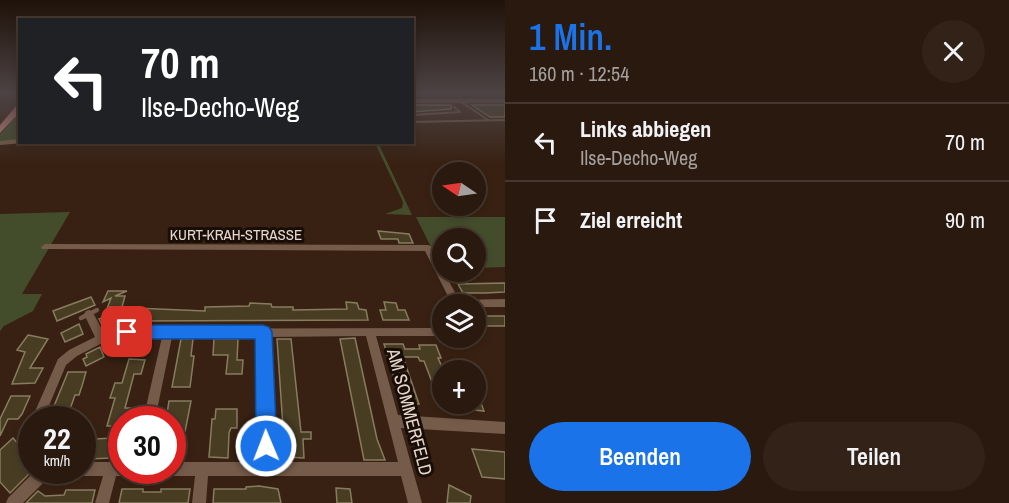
<!DOCTYPE html>
<html lang="de">
<head>
<meta charset="utf-8">
<style>
	:root { --surface:#2a190e; --page:#322217; --text:#f1f3f6; --muted:#a5a09e; --line:#46382e; --accent:#1a73e8 }
	body { margin:0; font-family:"Archivo Narrow",sans-serif; background:var(--page); color:var(--text); height:100vh; display:flex; flex-direction:column; font-size:22px; white-space:nowrap }
	* { box-sizing:border-box; margin:0 }
	p { font-size:20px; color:var(--muted) }
	.icon { flex:none; width:33px; height:33px; fill:none; stroke:currentColor; stroke-width:2; stroke-linecap:round; stroke-linejoin:round }
	.map { position:relative; flex:1; overflow:hidden }
	.side { display:flex; flex-direction:column; background:var(--surface); width:504px }
	.side>* { flex:none }
	.top-card { position:absolute; left:18px; top:18px; width:396px; height:126px; border-radius:0px; box-shadow:0 3px 9px #0003,0 0 0 2px var(--line); background:#202124; color:#fff; overflow:hidden }
	.needle { width:39px; rotate:283deg }
	.controls { position:absolute; left:432px; top:162px; display:grid; gap:12px }
	.controls a { display:grid; place-items:center; width:54px; height:54px; border-radius:50%; background:var(--surface); box-shadow:0 3px 9px #0003,0 0 0 2px var(--line); font-size:30px }
	.speed { position:absolute; left:18px; top:406px; display:flex; gap:12px; font-size:30px; font-weight:700; text-align:center }
	.speed>* { display:grid; place-content:center; width:78px; height:78px; border-radius:50%; background:var(--surface); box-shadow:0 3px 9px #0003,0 0 0 2px var(--line); line-height:1 }
	.speed small { font-size:15px; font-weight:400 }
	.speed .limit { border:9px solid #d22; background:#fff; color:#111 }
	.pin { position:absolute; display:grid; place-items:center; width:51px; height:51px; color:#fff; margin:-26px; border-radius:12px; box-shadow:0 3px 9px #0006 }
	.me { position:absolute; width:66px; margin:-33px; rotate:359deg; stroke-linejoin:round; filter:drop-shadow(0 0 4px #0008) }
	.turn { display:flex; align-items:center; gap:21px; height:126px; padding:0 24px; font-size:27px }
	.turn .icon { width:78px; height:78px; stroke-width:2.5 }
	.turn b { display:block; font-size:42px; line-height:51px }
	.round { display:grid; place-items:center; flex:none; width:63px; height:63px; border-radius:32px; background:var(--page) }
	.summary { display:flex; align-items:center; justify-content:space-between; height:102px; padding:0 24px }
	h1 { font-size:36px; font-weight:600; line-height:45px; color:var(--accent) }
	.primary-button { display:flex; gap:12px; margin-top:auto; padding:12px 24px }
	.primary-button a { flex:1; height:69px; border-radius:36px; background:var(--accent); color:#fff; font-size:24px; font-weight:600; line-height:69px; text-align:center }
	.primary-button a+a { background:var(--page); color:var(--text) }
	ul { padding:0; list-style:none }
	li { display:flex; align-items:center; gap:18px; height:78px; padding:0 24px; border-top:2px solid var(--line) }
	li div { flex:1 }
	li b { display:block; font-size:22px }
	li em { font-style:normal }
	main { display:flex; flex:1; min-height:0 }
	.map>svg:first-child { display:block }
	.green { fill:#434d2c }
	.building { fill:#483d23; stroke:#877c5f; stroke-width:1.5 }
	.lines { fill:none; stroke-linecap:round; stroke-linejoin:round }
	.lane-far1 { stroke:#755b4a; stroke-width:2 }
	.lane { stroke:#755b4a; stroke-width:4.5 }
	.street { fill:#755b4a; fill-rule:evenodd }
	.secondary { fill:#755b4a; fill-rule:evenodd }
	.primary { fill:#c48078; fill-rule:evenodd }
	.route { fill:#1a73e8; stroke:#114b97; stroke-width:1.5 }
	.labels { text-anchor:middle; dominant-baseline:central; stroke-width:6; stroke-linejoin:round; paint-order:stroke }
	.street-label { font-size:15px; fill:#e6d6cc; stroke:#180e07 }
	.near-street-label { font-size:18px; fill:#e6d6cc; stroke:#180e07 }
</style>
</head>
<body>
<main>
<div class="map">
<svg width="505" height="503" viewBox="0 0 505 503">
	<rect width="100%" height="100%" fill="#382112"/>
	<!-- green -->
	<path class="green" d="M19,113V140L0,142V134Z
		M375,143H378L381,149L412,215L385,214L402,208L403,202Z
		M70,212L22,294H42L33,311L4,326L0,331V214Z
		M416,217H505V267L476,268V238H442V269Z"/>
	<!-- building -->
	<path class="building" d="M412,105H451V109L412,112Z
		M472,105H505V117H490Z
		M378,231L409,234L413,243H399L398,239H381Z
		M505,283V292L485,293H463L458,284Z
		M108,291H127L115,296H125L122,307H110L120,322L108,329L106,325L103,327L99,319L104,317L111,298L103,302Z
		M91,297L95,305L57,321L53,311Z
		M346,302L357,303L359,309L366,310L368,320L137,321L139,314L133,315L135,308L205,311V307L249,306L250,303L271,304L272,307H293V310L347,309Z
		M384,302L396,303L398,310H405L409,320H383L380,310H386Z
		M476,316H505V326H479Z
		M79,324L83,334L65,342L61,333Z
		M28,335L48,339L30,368H43L35,383L12,384L25,352L17,350Z
		M355,338L377,439L385,460H364L340,339Z
		M118,339H140L137,351H114Z
		M181,339H193L191,356H194L190,387H172Z
		M214,339H238L237,360H243L242,374H226L228,355H213Z
		M277,339H291L301,432H311V439H303L304,458L285,457Z
		M384,344H403L405,349H420L419,345H436L441,358H438L442,367V381L432,382L424,361H420L418,357H403L419,404H402Z
		M100,347L104,357L86,366L83,359L87,357L86,354Z
		M129,359L145,360L141,374H134L125,408H131L128,420H122V426H107L115,398H110L115,383H122Z
		M68,372H86L82,386L79,395H75L68,415H54L56,411H52Z
		M476,390L484,411L456,408V404H476Z
		M11,396H30L22,414L18,419H8L0,436V419Z
		M169,401H191L180,458H172V420H166Z
		M216,409H237V428H231L229,433L228,458L209,457L212,419H215Z
		M13,438L21,447L32,438V446L24,453L32,460V471L10,493L0,482V450Z
		M113,438L110,458L89,459L94,439Z
		M472,449L505,452V479L482,477Z
		M449,485L471,496L470,503H447Z
		M259,486L278,489L281,503H213L214,489H246V487Z
		M336,488L350,489L352,503H337Z
		M122,489H143V492H161V489H190L188,503H119Z
		M66,490H95L92,503H26L38,491L45,496L64,495Z"/>
	<g class="lines">
		<!-- lane-far1 -->
		<path class="lane-far1" d="M460,101L488,120
			M412,115L460,112L454,107
			M412,122L505,120"/>
		<!-- lane -->
		<path class="lane" d="M81,318L97,310"/>
		<!-- street -->
		<path class="street" d="M45,244L428,245L431,246L442,268V272H444L459,300L505,299V307H476V304H452L425,251L42,249L41,247Z
			M89,310L92,311L104,333L113,329L434,328L442,325V333L434,336H376L398,415L505,422V434L401,428L422,503H408L401,476H208L206,503H192L195,476H172L167,474L166,471H172V462H260L258,337H172L155,420H143L162,337H114L77,356L66,365L43,420H32V422L31,420L33,416L58,359L69,350L95,337L84,314L86,311ZM366,336L398,462H273L268,337Z
			M82,462H122V471H128L127,474L122,476H116L109,503H95L103,476H82L77,474L76,471H82Z
			M35,471H52L50,476L23,503H6L8,498Z"/>
		<!-- secondary -->
		<path class="secondary" d="M412,99H505V103H412Z
			M20,139V142L23,143L0,145V141Z"/>
		<!-- primary -->
		<path class="primary" d="M17,105H20V112L0,133V125Z"/>
	</g>
	<!-- sky -->
	<linearGradient id="sky" x2="0" y2="1"><stop stop-color="#1f120a"/><stop offset="0.57" stop-color="#4d4344"/><stop offset="1" stop-color="#4d4344" stop-opacity="0"/></linearGradient>
	<rect width="505" height="164" fill="url(#sky)"/>
	<!-- route -->
	<path class="route" d="M127,325H263L269,327L272,332L277,446L274,454L266,457L259,454L256,446L255,339H127L121,337L118,332L121,327Z"/>
	<g class="labels">
		<!-- street labels -->
		<g class="street-label">
			<text x="236" y="234">KURT-KRAH-STRASSE</text>
		</g>
		<!-- near-street labels -->
		<g class="near-street-label">
			<text transform="translate(410 412) rotate(75)">AM SOMMERFELD</text>
		</g>
	</g>
</svg>
<div class="controls">
<a><svg class="needle" viewBox="-14 -14 28 28"><path d="M0-13l5 13h-10z" fill="#e53935"/><path d="M0 13l5-13h-10z" fill="#a5a09e"/></svg></a>
<a><svg class="icon" aria-label="search" viewBox="0 0 24 24"><circle cx="10" cy="10" r="6"/><path d="M15 15l6 6"/></svg></a>
<a><svg class="icon" aria-label="layers" viewBox="0 0 24 24"><path d="M12 4l9 5-9 5-9-5zM3 14l9 5 9-5"/></svg></a>
<a>+</a>
</div>
<div class="speed"><div>22<small>km/h</small></div><div class="limit">30</div></div>
<div class="pin" style="left:127px;top:332px;background:#d93025"><svg class="icon" aria-label="arrive" viewBox="0 0 24 24"><path d="M6 21V4h12l-3 4 3 4H6"/></svg></div>
<svg class="me" style="left:266px;top:446px" viewBox="-20 -20 40 40"><circle r="17" fill="#1a73e8" stroke="#fff" stroke-width="3"/><path d="M0-11L8 9 0 5-8 9z" fill="#fff"/></svg>
<div class="top-card">
<div class="turn"><svg class="icon" aria-label="left" viewBox="0 0 24 24"><path d="M17 20v-9H6M10 6l-5 5 5 5"/></svg><div><b>70 m</b>Ilse-Decho-Weg</div></div>
</div>
</div>
<section class="side">
<div class="summary"><div><h1>1 Min.</h1><p>160 m · 12:54</p></div><a class="round"><svg class="icon" aria-label="close" viewBox="0 0 24 24"><path d="M6 6l12 12M18 6L6 18"/></svg></a></div>
<ul>
<li><svg class="icon" aria-label="left" viewBox="0 0 24 24"><path d="M17 20v-9H6M10 6l-5 5 5 5"/></svg><div><b>Links abbiegen</b><p>Ilse-Decho-Weg</p></div><em>70 m</em></li>
<li><svg class="icon" aria-label="arrive" viewBox="0 0 24 24"><path d="M6 21V4h12l-3 4 3 4H6"/></svg><div><b>Ziel erreicht</b></div><em>90 m</em></li>
</ul>
<div class="primary-button"><a>Beenden</a><a>Teilen</a></div>
</section>
</main>
</body>
</html>
